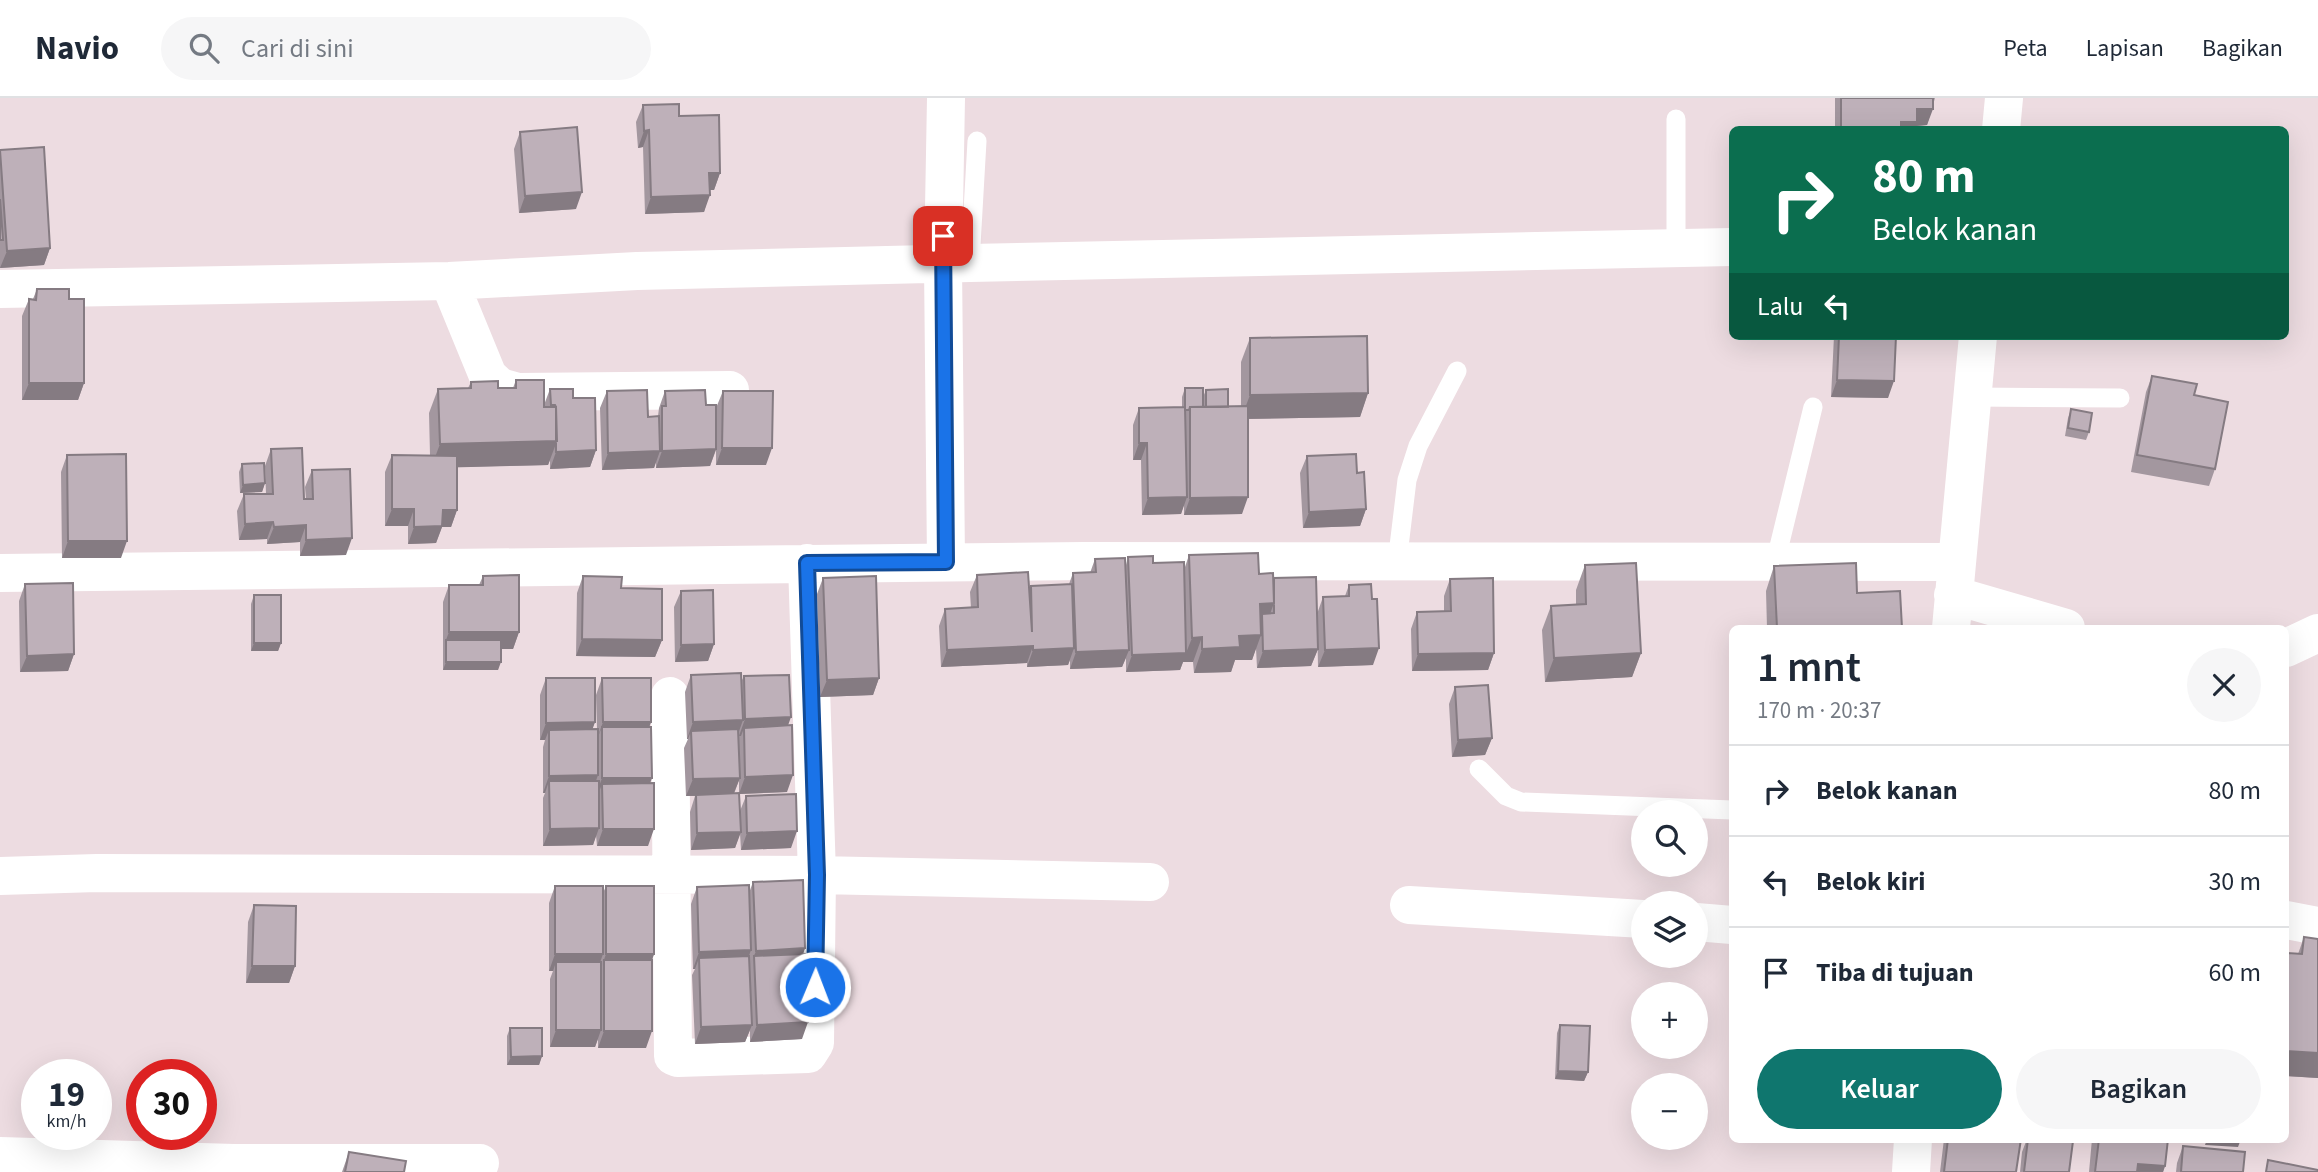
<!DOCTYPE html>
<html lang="id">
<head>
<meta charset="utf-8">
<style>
	:root { --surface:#fff; --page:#f6f6f7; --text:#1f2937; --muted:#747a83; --line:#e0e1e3; --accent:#0f766e }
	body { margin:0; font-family:"Source Sans 3",sans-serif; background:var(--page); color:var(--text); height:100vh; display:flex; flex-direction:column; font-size:26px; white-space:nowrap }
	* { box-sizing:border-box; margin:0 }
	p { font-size:23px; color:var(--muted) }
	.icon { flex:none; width:38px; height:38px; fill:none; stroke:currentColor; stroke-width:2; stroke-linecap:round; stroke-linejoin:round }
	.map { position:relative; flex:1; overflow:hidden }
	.drawer { position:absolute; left:1729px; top:527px; width:560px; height:518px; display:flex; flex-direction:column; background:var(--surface); border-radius:10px; box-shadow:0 7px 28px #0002 }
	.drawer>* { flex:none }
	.guide { position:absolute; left:1729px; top:28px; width:560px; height:214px; border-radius:10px; box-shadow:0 7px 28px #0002; background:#0b6e4f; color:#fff; overflow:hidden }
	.controls { position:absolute; left:1631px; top:702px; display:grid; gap:14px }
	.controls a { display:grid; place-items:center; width:77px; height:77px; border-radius:50%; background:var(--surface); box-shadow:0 7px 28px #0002; font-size:35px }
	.speed { position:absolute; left:21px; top:961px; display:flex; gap:14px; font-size:35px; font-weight:700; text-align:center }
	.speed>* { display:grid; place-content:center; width:91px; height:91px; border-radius:50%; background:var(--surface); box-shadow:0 7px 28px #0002; line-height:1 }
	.speed small { font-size:18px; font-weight:400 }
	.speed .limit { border:10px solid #d22; background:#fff; color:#111 }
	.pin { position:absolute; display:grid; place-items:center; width:60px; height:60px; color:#fff; margin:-30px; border-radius:14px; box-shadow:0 4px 10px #0006 }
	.me { position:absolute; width:77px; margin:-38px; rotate:1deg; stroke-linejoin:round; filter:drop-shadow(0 0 5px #0008) }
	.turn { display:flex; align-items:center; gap:24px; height:147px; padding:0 28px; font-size:32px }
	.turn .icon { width:91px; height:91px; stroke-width:2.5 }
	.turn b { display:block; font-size:49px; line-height:60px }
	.then { display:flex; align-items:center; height:66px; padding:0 28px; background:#0003; gap:14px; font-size:26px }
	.round { display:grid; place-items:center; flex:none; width:74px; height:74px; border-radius:37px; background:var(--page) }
	.summary { display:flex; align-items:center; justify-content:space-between; height:119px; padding:0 28px }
	h1 { font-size:42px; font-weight:600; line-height:52px }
	.primary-button { display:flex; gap:14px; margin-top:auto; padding:14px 28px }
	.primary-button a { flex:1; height:80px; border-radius:42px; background:var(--accent); color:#fff; font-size:28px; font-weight:600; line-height:80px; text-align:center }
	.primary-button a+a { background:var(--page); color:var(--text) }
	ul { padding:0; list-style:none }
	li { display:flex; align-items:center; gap:21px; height:91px; padding:0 28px; border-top:2px solid var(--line) }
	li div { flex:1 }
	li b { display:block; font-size:26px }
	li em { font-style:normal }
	header { display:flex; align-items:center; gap:42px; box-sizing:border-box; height:98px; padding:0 35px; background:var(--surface); border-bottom:2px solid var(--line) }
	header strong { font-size:33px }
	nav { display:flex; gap:38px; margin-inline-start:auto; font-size:24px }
	.search { width:490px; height:63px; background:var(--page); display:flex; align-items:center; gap:18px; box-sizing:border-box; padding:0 24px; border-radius:38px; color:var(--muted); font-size:26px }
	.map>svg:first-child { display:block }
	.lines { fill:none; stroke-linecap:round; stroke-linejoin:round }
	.lane { stroke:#fff; stroke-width:19 }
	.street { stroke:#fff; stroke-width:38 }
	.wall { fill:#a3979f; fill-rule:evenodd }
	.shaded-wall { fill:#857b82 }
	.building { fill:#beb0b9; stroke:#857b82; stroke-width:2 }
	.route-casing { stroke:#114b97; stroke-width:18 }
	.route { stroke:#1a73e8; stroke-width:12 }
</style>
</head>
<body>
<header>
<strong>Navio</strong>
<div class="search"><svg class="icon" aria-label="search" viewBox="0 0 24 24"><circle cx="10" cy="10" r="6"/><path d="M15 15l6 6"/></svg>Cari di sini</div>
<nav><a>Peta</a><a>Lapisan</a><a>Bagikan</a></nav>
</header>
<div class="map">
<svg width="2318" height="1074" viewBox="0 0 2318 1074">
	<rect width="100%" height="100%" fill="#eddce1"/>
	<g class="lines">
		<!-- lane -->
		<path class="lane" d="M1676,151V21
			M970,165L977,43
			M1972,299L2120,300
			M1397,465L1407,382L1418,348L1457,273
			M1775,465L1813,309
			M1479,671L1506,698L1521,704L1732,712"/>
		<!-- street -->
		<path class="street" d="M2001,32L2004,0
			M449,183L488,278L500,289L518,294L730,292
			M0,191L449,183L637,173L970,165L1732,149
			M946,464L943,166L946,0
			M0,475L1084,463L1955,464
			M1953,497L2066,530
			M1951,530L1978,238
			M2286,550L2318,535
			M670,598L673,958L678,960L808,956L815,945L817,777L807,465
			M0,778L97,775L817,777L1150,784
			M1409,807L1643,821
			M2286,822L2318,828
			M1696,824L1732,827
			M0,1058L234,1065H480
			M1911,1074L1913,1041"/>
	</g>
	<!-- wall -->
	<path class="wall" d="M1835,0H1935L1927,27L1916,28L1914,32H1835Z
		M643,7L679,18L720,75L714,92H710L704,114L645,116L643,49L638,50L636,24Z
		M520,34L576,111L519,115L514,51Z
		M0,52L50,150L44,167L0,170Z
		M37,191L84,285L78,302H22V218L29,201H33Z
		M1834,238H1896L1888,300L1831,299Z
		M1250,240L1368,295L1360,319L1248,321L1242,416L1184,417V406L1181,416L1142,417L1141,362H1133V327L1139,310L1182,309V299L1185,290L1203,299L1206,292L1228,309L1241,308V264Z
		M2152,278L2194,297L2215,371L2209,388L2131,374L2146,294Z
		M516,282L544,307L550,291L573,300L596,352L590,369L550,371V362L548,367L457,369V412L451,429H442L436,445L408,446V428H385V374L392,357H430L429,315L438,291L468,290L471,284L498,290H513Z
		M607,293L648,319L658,318L659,310L665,293L706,307L716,310L723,293L766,367H716V352L710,368L656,370V363L654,370L602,372L600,310Z
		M2071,311L2089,334L2086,342L2065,338L2068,320Z
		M271,351L304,401H306L305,389L312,372L346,457L300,458V444L267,446V441L239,442L237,413L244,396H266L265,368Z
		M67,357L121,460H62L61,374Z
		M1307,358L1357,375L1366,411L1360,428L1303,430L1300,375Z
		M242,366L265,385L262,394L240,395L239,374Z
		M1189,457L1259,476L1273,482L1318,551L1311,568L1257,570L1256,550L1252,562H1235L1231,574L1194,575L1193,564H1183L1180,572L1126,574V560L1122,569L1070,571V562L1068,567L1027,569V565L941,569L939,528L945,511L971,510L970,494L977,477L1030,491L1031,488L1069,486L1073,475H1090L1095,461L1126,467L1128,459L1184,472Z
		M1585,467L1641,555L1632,579L1545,584L1542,532L1551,508L1576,507V492Z
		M1774,468L1857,495L1902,530H1767L1766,493Z
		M483,478L519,534L513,551H501L498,572H443V504L449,487H479Z
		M583,478L621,490L662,542L655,559L576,558L577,495Z
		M823,480L879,580L873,597L820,599L817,496Z
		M1450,481L1494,555L1488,572L1412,573L1411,531L1417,514L1444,513V498Z
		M25,486L74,556L68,573L20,574L19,503Z
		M1349,487L1373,567L1318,569L1317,516L1323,499L1345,498Z
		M681,493L714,546L708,563L675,564L674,509Z
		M254,497L281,545L278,553H251V506Z
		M691,577L741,584L744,578L788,628L787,694L739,696L740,713L746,698L791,750L741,752L740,735L735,750L691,752L690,714L695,698H686L684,650L688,641H687L685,594ZM739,682V695L734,696Z
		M546,580L595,624L592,631H597L596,597L602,580L651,624L649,629L650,685L648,748H597L596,737L593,747L543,748V700L545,695H543V649L545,642H540V597Z
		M1455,589L1492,640L1485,657L1452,659L1449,606Z
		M753,784L805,850L803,856L802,941L750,944V932L745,944L695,946L692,877L695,871H693L691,806L697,789L749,795Z
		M555,788L603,795L606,788L654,856L652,862L646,950H598V941L595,949H550V881L553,873H549V805Z
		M254,807L295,868L289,885H246L248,824Z
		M2304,839L2318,841V980L2286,978V863L2288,855L2298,856Z
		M1560,927L1588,974L1584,983L1555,981L1557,935Z
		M510,930L542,958L539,967H507V938Z
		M1944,1041H2021L2016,1074H1940Z
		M2027,1041H2061L2069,1074H2020L2022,1054Z
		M2092,1041H2168L2165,1068L2163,1074H2089Z
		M2183,1048L2243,1074H2176L2177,1065Z
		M349,1054L404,1074H342Z"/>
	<!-- shaded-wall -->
	<path class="shaded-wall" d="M1917,11H1933L1927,27L1916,28L1914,32H1898L1901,24Z
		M649,32L643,49L638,50L644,33Z
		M709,75H720L714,92H703Z
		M582,94L576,111L519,115L525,98Z
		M710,97L704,114L645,116L651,99Z
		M50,150L44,167L0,170L7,153Z
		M1837,282L1894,283L1888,300L1831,299Z
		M29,285H84L78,302H22Z
		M1368,295L1360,319L1241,321L1250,297Z
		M557,343L548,367L431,370L440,346Z
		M1139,345H1147L1141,362H1133Z
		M722,350H772L766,367H716Z
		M716,351L710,368L656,370L662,353Z
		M596,352L590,369L550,371L556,354Z
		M660,353L654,370L602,372L608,355Z
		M265,385L262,394L240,395L243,387Z
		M1187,399L1181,416L1142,417L1148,400Z
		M1248,399L1242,416L1184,417L1190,400Z
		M392,411H414L408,428H385Z
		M1366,411L1360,428L1303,430L1309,414Z
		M443,412H457L451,429H442L436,445L408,446L414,429Z
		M273,424L267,441L239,442L245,426Z
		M306,427L300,444L267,446L274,429Z
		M352,440L346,457L300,458L306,442Z
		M68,443H127L121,460H62Z
		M1274,505L1265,530L1262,516L1256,530L1260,506Z
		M449,534H519L513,551H446V542Z
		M1261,537L1252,562H1235L1231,574L1194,575L1202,551L1239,538Z
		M1202,539L1193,564H1183L1180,572L1126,574L1132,557L1186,555L1192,540Z
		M582,541L662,542L655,559L576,558Z
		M254,545H281L278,553H251Z
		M714,546L708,563L675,564L681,547Z
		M1033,548L1027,565L941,569L947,552Z
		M1074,550L1068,567L1027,569L1033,552Z
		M1379,550L1373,567L1318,569L1325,552Z
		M1318,551L1311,568L1257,570L1263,553Z
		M1129,552L1122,569L1070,571L1076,554Z
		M1494,555L1488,572L1412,573L1418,556Z
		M1641,555L1632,579L1545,584L1554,560Z
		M74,556L68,573L20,574L27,558Z
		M446,564H501L498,572H443Z
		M879,580L873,597L820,599L827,582Z
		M791,619L785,636L744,630L741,638H739L745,621Z
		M743,622L737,639L691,633L688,641H687L693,624Z
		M595,624L589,641L549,632L545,642H540L546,625Z
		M603,624H651L645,641L602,629L597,641Z
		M1492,640L1485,657L1452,659L1458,642Z
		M598,677L592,694L549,683L545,695H543L549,678Z
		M793,677L787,694L739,696L745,679Z
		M602,680H652L646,697L602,686L598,697H596Z
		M740,680L733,697L686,698L693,681Z
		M599,730L593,747L543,748L550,731Z
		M603,731H654L648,748H597Z
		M797,733L791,750L741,752L747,735Z
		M741,734L735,750L691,752L697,735Z
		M805,850L799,867L754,858L749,870L756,853Z
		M751,852L745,869L699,860L695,871H693L699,854Z
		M555,856H603L597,873L556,864L553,873H549Z
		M606,856H654L648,873L604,862L600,873Z
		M252,868H295L289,885H246Z
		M808,924L802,941L750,944L757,927Z
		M752,927L745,944L695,946L701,929Z
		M556,932H601L595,949H550Z
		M604,933H652L646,950H598Z
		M2286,953L2318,955V980L2286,978Z
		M542,958L539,967H507L511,959Z
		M1558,973L1588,974L1584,983L1555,981Z
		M2207,1041H2241L2238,1049L2205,1047Z
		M2138,1066L2165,1068L2163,1074H2135Z"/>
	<!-- building -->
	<path class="building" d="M1841,0H1933V11H1917V24H1901V32H1841Z
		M679,6V18L719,17L720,75H709L710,97L651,99L649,32L644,33L643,7Z
		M577,29L582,94L525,98L520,34Z
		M44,49L50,150L7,153L0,52Z
		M0,101L3,142H0Z
		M37,191H69V201H84V285H29V201L36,202Z
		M1367,238L1368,295L1250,297V240Z
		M1839,238H1896L1894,283L1837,282Z
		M2152,278L2197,286L2194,297L2228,304L2215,371L2137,357Z
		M516,282H544V309H556L557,343L440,346L438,291L471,290V284L498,283V290H516Z
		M1185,290H1203V309H1190L1189,312H1185Z
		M550,291H573V300H595L596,352L556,354V309L555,307H551Z
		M1228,291V309H1206V292Z
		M647,292L648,319L659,318L660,353L608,355L607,293Z
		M705,292L706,307H716V351L662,353V308H666L665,293Z
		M723,293H773L772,350H722Z
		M1248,308V399L1190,400V309Z
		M1185,309L1187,399L1148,400L1147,345H1139V310Z
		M2071,311L2092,315L2089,334L2068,330Z
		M302,350L304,401H313L312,372L350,371L352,440L306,442V427L274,429L273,424L245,426L244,396H273L271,351Z
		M126,356L127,443H68L67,357Z
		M1356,356L1357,375L1364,374L1366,411L1309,414L1307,358Z
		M392,357L457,358V412H443L442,428L414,429V411H392Z
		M264,365L265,385L243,387L242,366Z
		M1258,455L1259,476L1273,475L1274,505L1260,506L1261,537L1239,538L1240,549L1202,551V539L1192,540L1189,457Z
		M1153,458V465L1184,464L1186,555L1132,557L1128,459Z
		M1125,460L1129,552L1076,554L1073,475L1096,474L1095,461Z
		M1636,465L1641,555L1554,560L1551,508L1586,506L1585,467Z
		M1856,465L1857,495L1900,493L1902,530H1777L1774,468Z
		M1028,474L1032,534L1031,488L1072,486L1074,550L1033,552V548L947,552L945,511L978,509L977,477Z
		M519,477V534H449V487H483V478Z
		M583,478L622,479L621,490L662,491V542L582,541Z
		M876,478L879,580L827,582L823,480Z
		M1316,479L1318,551L1263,553L1262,516L1274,515V480Z
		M1493,480L1494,555L1418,556L1417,514L1451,513L1450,481Z
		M73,485L74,556L27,558L25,486Z
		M1371,486L1372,501H1377L1379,550L1325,552L1323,499L1349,498V487Z
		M713,492L714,546L681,547V493Z
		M254,497H281V545H254Z
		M446,542H501V564H446Z
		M741,575L743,622L693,624L691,577Z
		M789,577L791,619L745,621L744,578Z
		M546,580H595V624L546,625Z
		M602,580H651V624H603Z
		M1488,587L1492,640L1458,642L1455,589Z
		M792,627L793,677L745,679L744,630Z
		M602,629H651L652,680H602Z
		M598,631V677L549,678V632Z
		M738,631L740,680L693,681L691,633Z
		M549,683H599V730L550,731Z
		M654,685V731H603L602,686Z
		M739,695L741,734L697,735L696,697Z
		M796,696L797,733L747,735L746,698Z
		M803,782L805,850L756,853L753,784Z
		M749,787L751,852L699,854L697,789Z
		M555,788H603V856H555Z
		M606,788H654V856H606Z
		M254,807L296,808L295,868H252Z
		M2304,839L2318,841V955L2286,953V882L2288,855L2302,856Z
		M805,856L808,924L757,927L754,858Z
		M749,858L752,927L701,929L699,860Z
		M604,862H652V933H604Z
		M556,864H601V932H556Z
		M1560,927L1590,928L1588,974L1558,973Z
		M510,930H542V958L511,959Z
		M1948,1041H2021L2016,1074H1944Z
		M2028,1041H2061L2073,1043L2069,1074H2024Z
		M2099,1041H2168L2165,1068L2138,1066L2137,1074H2095Z
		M2183,1048L2245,1054L2243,1074H2181Z
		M349,1054L406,1063L404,1074H345Z
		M2268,1062L2318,1072V1074H2266Z"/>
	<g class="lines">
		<!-- route casing -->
		<g class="route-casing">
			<path id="route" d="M815,889L817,777L807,465L946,464L943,138"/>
		</g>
		<!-- route -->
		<use href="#route" class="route"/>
	</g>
</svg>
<div class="controls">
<a><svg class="icon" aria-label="search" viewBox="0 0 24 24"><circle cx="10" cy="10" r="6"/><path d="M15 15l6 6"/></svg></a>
<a><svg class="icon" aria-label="layers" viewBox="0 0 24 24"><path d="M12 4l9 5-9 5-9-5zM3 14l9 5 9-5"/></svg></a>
<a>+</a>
<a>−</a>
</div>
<div class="speed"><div>19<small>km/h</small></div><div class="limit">30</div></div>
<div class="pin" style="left:943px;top:138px;background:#d93025"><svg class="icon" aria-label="arrive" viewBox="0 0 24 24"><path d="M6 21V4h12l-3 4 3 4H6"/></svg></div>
<svg class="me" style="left:815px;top:889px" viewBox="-20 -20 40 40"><circle r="17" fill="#1a73e8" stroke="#fff" stroke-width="3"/><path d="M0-11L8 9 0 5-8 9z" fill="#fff"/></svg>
<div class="guide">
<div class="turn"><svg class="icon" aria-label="right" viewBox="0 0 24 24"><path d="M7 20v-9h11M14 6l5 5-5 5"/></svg><div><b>80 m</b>Belok kanan</div></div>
<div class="then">Lalu<svg class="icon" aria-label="left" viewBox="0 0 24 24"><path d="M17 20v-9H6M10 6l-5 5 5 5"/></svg></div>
</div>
<section class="drawer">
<div class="summary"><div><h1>1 mnt</h1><p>170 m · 20:37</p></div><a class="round"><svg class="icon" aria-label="close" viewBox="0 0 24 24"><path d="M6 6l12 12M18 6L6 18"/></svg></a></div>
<ul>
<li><svg class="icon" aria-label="right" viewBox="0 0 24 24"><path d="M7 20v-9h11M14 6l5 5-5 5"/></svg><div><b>Belok kanan</b></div><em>80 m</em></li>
<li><svg class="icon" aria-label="left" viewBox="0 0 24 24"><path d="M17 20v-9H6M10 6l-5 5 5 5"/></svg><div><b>Belok kiri</b></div><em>30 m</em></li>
<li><svg class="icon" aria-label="arrive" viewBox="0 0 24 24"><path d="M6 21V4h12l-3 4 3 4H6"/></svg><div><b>Tiba di tujuan</b></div><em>60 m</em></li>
</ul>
<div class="primary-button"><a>Keluar</a><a>Bagikan</a></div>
</section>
</div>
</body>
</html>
